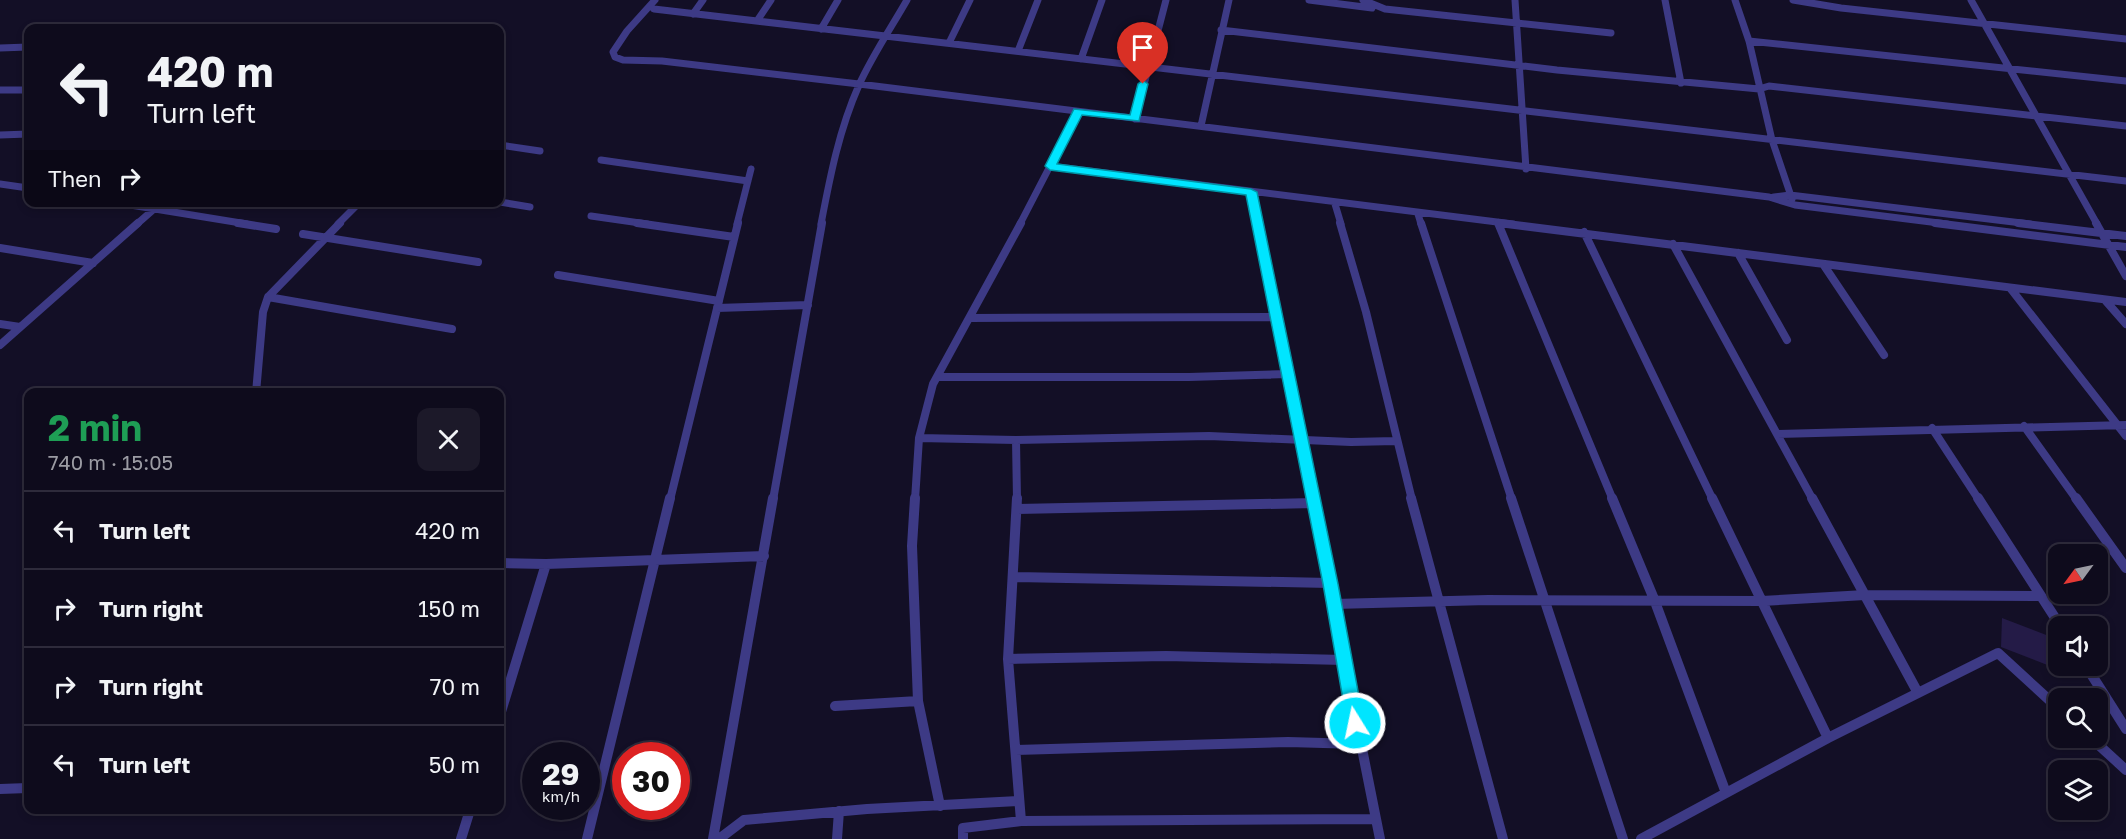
<!DOCTYPE html>
<html lang="en">
<head>
<meta charset="utf-8">
<style>
	:root { --surface:#0e0b1c; --page:#1c1929; --text:#f1f3f6; --muted:#9b9ba3; --line:#2e2b3b }
	body { margin:0; font-family:"Golos Text",sans-serif; background:var(--page); color:var(--text); height:100vh; display:flex; flex-direction:column; font-size:22px; white-space:nowrap }
	* { box-sizing:border-box; margin:0 }
	p { font-size:20px; color:var(--muted) }
	.icon { flex:none; width:33px; height:33px; fill:none; stroke:currentColor; stroke-width:2; stroke-linecap:round; stroke-linejoin:round }
	.map { position:relative; flex:1; overflow:hidden }
	.panel { position:absolute; left:24px; top:388px; width:480px; height:426px; display:flex; flex-direction:column; background:var(--surface); border-radius:12px; box-shadow:0 3px 9px #0003,0 0 0 2px var(--line) }
	.panel>* { flex:none }
	.top-card { position:absolute; left:24px; top:24px; width:480px; height:183px; border-radius:12px; box-shadow:0 3px 9px #0003,0 0 0 2px var(--line); background:#0e0b1c; color:var(--text); overflow:hidden }
	.needle { width:39px; rotate:237deg }
	.fabs { position:absolute; left:2048px; top:544px; display:grid; gap:12px }
	.fabs a { display:grid; place-items:center; width:60px; height:60px; border-radius:12px; background:var(--surface); box-shadow:0 3px 9px #0003,0 0 0 2px var(--line); font-size:30px }
	.speed { position:absolute; left:522px; top:742px; display:flex; gap:12px; font-size:30px; font-weight:700; text-align:center }
	.speed>* { display:grid; place-content:center; width:78px; height:78px; border-radius:50%; background:var(--surface); box-shadow:0 3px 9px #0003,0 0 0 2px var(--line); line-height:1 }
	.speed small { font-size:15px; font-weight:400 }
	.speed .limit { border:9px solid #d22; background:#fff; color:#111 }
	.pin { position:absolute; display:grid; place-items:center; width:51px; height:51px; color:#fff; margin:-62px -26px; border-radius:50% 50% 50% 0; rotate:-45deg; box-shadow:0 0 6px #0007 }
	.pin .icon { rotate:45deg }
	.me { position:absolute; width:66px; margin:-33px; rotate:350deg; stroke-linejoin:round; filter:drop-shadow(0 0 4px #0008) }
	.turn { display:flex; align-items:center; gap:21px; height:126px; padding:0 24px; font-size:27px }
	.turn .icon { width:78px; height:78px; stroke-width:2.5 }
	.turn b { display:block; font-size:42px; line-height:51px }
	.then { display:flex; align-items:center; height:57px; padding:0 24px; background:#0003; gap:12px; font-size:22px }
	.round { display:grid; place-items:center; flex:none; width:63px; height:63px; border-radius:12px; background:var(--page) }
	.summary { display:flex; align-items:center; justify-content:space-between; height:102px; padding:0 24px }
	h1 { font-size:36px; font-weight:700; line-height:45px; color:#1e9e55 }
	ul { padding:0; list-style:none }
	li { display:flex; align-items:center; gap:18px; height:78px; padding:0 24px; border-top:2px solid var(--line) }
	li div { flex:1 }
	li b { display:block; font-size:22px }
	li em { font-style:normal }
	.map>svg:first-child { display:block }
	.building { fill:#241b47 }
	.lines { fill:none; stroke-linecap:round; stroke-linejoin:round }
	.street-far2 { stroke:#3d3a85; stroke-width:7 }
	.street-far1 { stroke:#3d3a85; stroke-width:8 }
	.street { stroke:#3d3a85; stroke-width:10 }
	.route { fill:#00e5ff; stroke:#0095a6; stroke-width:1.5 }
</style>
</head>
<body>
<div class="map">
<svg width="2126" height="839" viewBox="0 0 2126 839">
	<rect width="100%" height="100%" fill="#130f26"/>
	<!-- building -->
	<path class="building" d="M2002,618L2054,638L2055,649L2058,650L2055,668L2001,647Z"/>
	<g class="lines">
		<!-- street-far2 -->
		<path class="street-far2" d="M655,0L627,31L613,52L615,57L623,60L662,61L859,84L1769,197L1795,205L1947,224
			M1309,0L1372,8
			M1363,0L1385,9L1611,33
			M1515,0L1526,169
			M1665,0L1681,83
			M1735,0L1749,41L1772,140L1792,199
			M1793,0L1841,8L2126,39
			M1971,0L2097,224
			M654,9L2126,181
			M693,14L703,0
			M757,21L771,0
			M821,29L838,0
			M1221,30L1557,70L1759,89L1769,86L2126,126
			M1749,41L2126,81
			M949,43L970,0
			M0,48L28,47
			M1018,51L1038,0
			M1081,59L1102,0
			M0,90H28
			M1135,119L1166,0
			M1201,126L1229,0
			M0,135L28,134
			M500,145L540,151
			M601,160L748,181
			M1050,166L1513,224
			M0,184L28,188
			M1251,192L1257,224
			M1774,197L1790,195L2030,224
			M112,202L247,224
			M500,202L530,207
			M1335,204L1341,224
			M1418,214L1421,224
			M591,216L647,224
			M137,224L162,202
			M338,224L360,202
			M737,224L751,169
			M821,224C830,177 839,130 859,85C872,56 891,28 907,0
			M1020,224L1078,112"/>
		<!-- street-far1 -->
		<path class="street-far1" d="M238,223L276,229
			M637,223L734,237
			M1257,223L1312,500
			M1340,223L1366,312L1412,500
			M1421,223L1512,500
			M1498,223L1613,500
			M1499,223L2126,302
			M1935,223L2126,247
			M2018,223L2126,236
			M2096,223L2126,276
			M1584,232L1713,500
			M303,234L478,262
			M1673,244L1813,500
			M0,248L93,263
			M1738,253L1787,340
			M1823,264L1884,355
			M558,275L719,301
			M2011,289L2126,436
			M268,297L452,329
			M2105,300L2126,324
			M717,308L808,305
			M970,318L1277,317
			M0,324L20,327
			M0,345L138,223
			M937,377H1189L1288,374
			M256,393L263,312L268,297L340,223
			M2024,426L2077,500
			M1932,428L1979,500
			M1777,434L2126,425
			M919,438L1016,440L1209,436L1351,442L1396,441
			M1016,440L1017,500
			M670,500L738,223
			M773,500L822,223
			M915,500L919,438L933,384L1021,223"/>
		<!-- street -->
		<path class="street" d="M915,498L912,546L918,701L940,806
			M1017,498L1008,659L1021,821
			M1312,498L1380,839
			M1411,498L1503,839
			M1511,498L1623,839
			M1612,498L1654,599L1726,793
			M1712,498L1828,738
			M1812,498L1918,693
			M1978,498L2061,627
			M2076,498L2126,568
			M1017,509L1314,503
			M500,563L546,564L764,556
			M1013,577L1330,583
			M1334,604L1488,600L1762,601L1865,595L2041,596
			M1008,659L1166,656L1344,660
			M2086,666L2126,729
			M835,706L918,701
			M500,715L546,564
			M2091,738L2126,770
			M1016,750L1288,742L1359,744
			M0,789L28,788
			M461,839L470,810
			M587,839L670,498
			M713,839L773,498
			M719,839L744,820L867,809L1019,801
			M837,839L839,811
			M963,839V828L1021,821L1375,819
			M1641,839L1828,738L1998,653L2058,708"/>
	</g>
	<!-- route -->
	<path class="route" d="M1143,80L1148,84L1139,121L1082,115L1057,164L1251,189L1257,192L1338,584L1364,723L1361,728L1355,730L1350,728L1347,723L1323,584L1246,195L1050,170L1045,166L1074,109L1130,115L1138,84Z"/>
</svg>
<div class="fabs">
<a><svg class="needle" viewBox="-14 -14 28 28"><path d="M0-13l5 13h-10z" fill="#e53935"/><path d="M0 13l5-13h-10z" fill="#9b9ba3"/></svg></a>
<a><svg class="icon" aria-label="sound" viewBox="0 0 24 24"><path d="M4 9h4l5-4v14l-5-4H4zM17 9q2 3 0 6"/></svg></a>
<a><svg class="icon" aria-label="search" viewBox="0 0 24 24"><circle cx="10" cy="10" r="6"/><path d="M15 15l6 6"/></svg></a>
<a><svg class="icon" aria-label="layers" viewBox="0 0 24 24"><path d="M12 4l9 5-9 5-9-5zM3 14l9 5 9-5"/></svg></a>
</div>
<div class="speed"><div>29<small>km/h</small></div><div class="limit">30</div></div>
<div class="pin" style="left:1143px;top:84px;background:#d93025"><svg class="icon" aria-label="arrive" viewBox="0 0 24 24"><path d="M6 21V4h12l-3 4 3 4H6"/></svg></div>
<svg class="me" style="left:1355px;top:723px" viewBox="-20 -20 40 40"><circle r="17" fill="#00e5ff" stroke="#fff" stroke-width="3"/><path d="M0-11L8 9 0 5-8 9z" fill="#fff"/></svg>
<div class="top-card">
<div class="turn"><svg class="icon" aria-label="left" viewBox="0 0 24 24"><path d="M17 20v-9H6M10 6l-5 5 5 5"/></svg><div><b>420 m</b>Turn left</div></div>
<div class="then">Then<svg class="icon" aria-label="right" viewBox="0 0 24 24"><path d="M7 20v-9h11M14 6l5 5-5 5"/></svg></div>
</div>
<section class="panel">
<div class="summary"><div><h1>2 min</h1><p>740 m · 15:05</p></div><a class="round"><svg class="icon" aria-label="close" viewBox="0 0 24 24"><path d="M6 6l12 12M18 6L6 18"/></svg></a></div>
<ul>
<li><svg class="icon" aria-label="left" viewBox="0 0 24 24"><path d="M17 20v-9H6M10 6l-5 5 5 5"/></svg><div><b>Turn left</b></div><em>420 m</em></li>
<li><svg class="icon" aria-label="right" viewBox="0 0 24 24"><path d="M7 20v-9h11M14 6l5 5-5 5"/></svg><div><b>Turn right</b></div><em>150 m</em></li>
<li><svg class="icon" aria-label="right" viewBox="0 0 24 24"><path d="M7 20v-9h11M14 6l5 5-5 5"/></svg><div><b>Turn right</b></div><em>70 m</em></li>
<li><svg class="icon" aria-label="left" viewBox="0 0 24 24"><path d="M17 20v-9H6M10 6l-5 5 5 5"/></svg><div><b>Turn left</b></div><em>50 m</em></li>
</ul>
</section>
</div>
</body>
</html>
